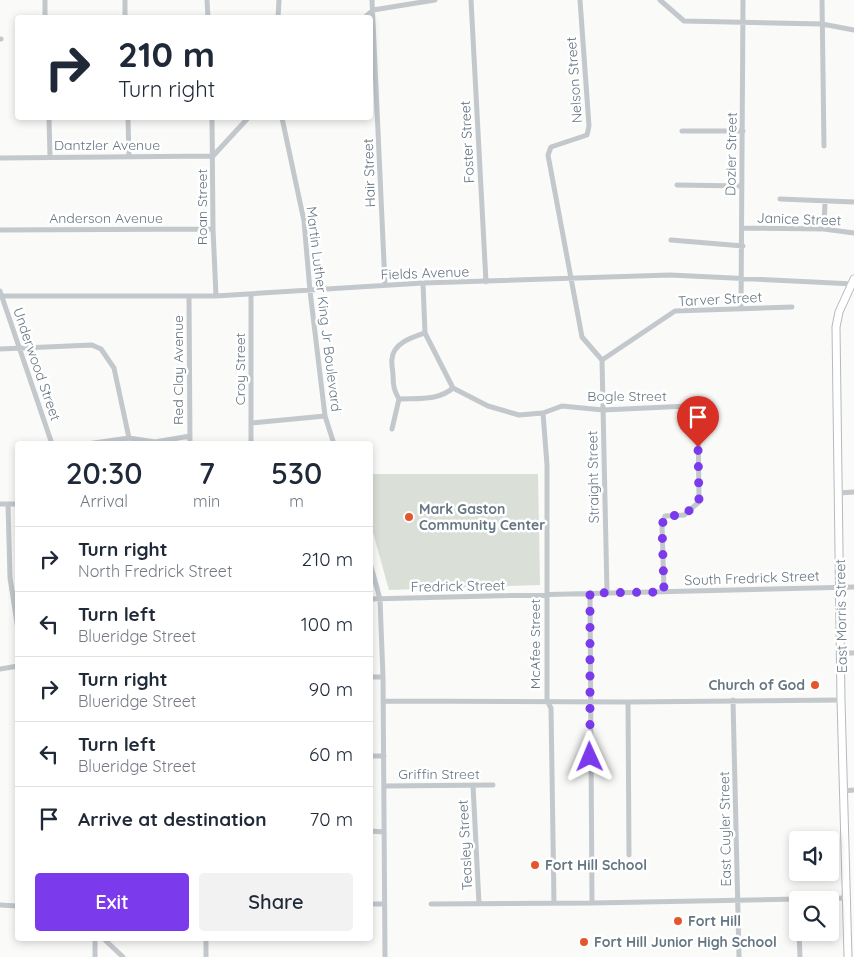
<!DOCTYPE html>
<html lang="en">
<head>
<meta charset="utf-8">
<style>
	:root { --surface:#fff; --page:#f2f2f3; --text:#1f2937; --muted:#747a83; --line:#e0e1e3; --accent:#7c3aed }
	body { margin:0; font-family:Quicksand,sans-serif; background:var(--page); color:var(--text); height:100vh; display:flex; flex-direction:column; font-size:19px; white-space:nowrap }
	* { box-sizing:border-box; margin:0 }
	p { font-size:16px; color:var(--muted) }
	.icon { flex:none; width:28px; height:28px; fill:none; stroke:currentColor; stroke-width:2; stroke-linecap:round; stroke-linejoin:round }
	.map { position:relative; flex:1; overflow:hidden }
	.details { position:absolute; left:15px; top:441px; width:358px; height:500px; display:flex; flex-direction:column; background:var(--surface); border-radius:5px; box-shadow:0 2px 8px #0003 }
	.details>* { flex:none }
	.banner { position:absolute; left:15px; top:15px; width:358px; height:105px; border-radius:5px; box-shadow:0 2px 8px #0003; background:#fff; color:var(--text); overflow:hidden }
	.fabs { position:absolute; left:789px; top:831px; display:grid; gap:10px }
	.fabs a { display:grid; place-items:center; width:50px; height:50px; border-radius:5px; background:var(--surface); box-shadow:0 2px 8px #0003; font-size:25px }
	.pin { position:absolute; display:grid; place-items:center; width:42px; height:42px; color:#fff; margin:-51px -21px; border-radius:50% 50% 50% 0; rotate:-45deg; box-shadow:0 0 5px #0007 }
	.pin .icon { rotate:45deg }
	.me { position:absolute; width:55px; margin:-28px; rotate:359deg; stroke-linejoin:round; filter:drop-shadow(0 0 4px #0008) }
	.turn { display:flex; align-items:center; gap:18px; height:105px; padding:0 20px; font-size:22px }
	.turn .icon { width:65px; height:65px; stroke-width:2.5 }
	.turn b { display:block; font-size:35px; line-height:42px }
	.eta { display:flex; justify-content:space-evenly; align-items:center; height:85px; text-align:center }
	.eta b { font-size:30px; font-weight:600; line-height:35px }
	.primary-button { display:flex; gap:10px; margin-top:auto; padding:10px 20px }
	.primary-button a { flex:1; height:58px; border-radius:5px; background:var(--accent); color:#fff; font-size:20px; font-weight:600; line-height:58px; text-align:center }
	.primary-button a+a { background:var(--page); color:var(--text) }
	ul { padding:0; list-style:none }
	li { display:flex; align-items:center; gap:15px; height:65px; padding:0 20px; border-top:1px solid var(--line) }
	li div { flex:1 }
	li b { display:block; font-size:19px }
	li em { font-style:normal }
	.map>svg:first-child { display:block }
	.green { fill:#dadfd7 }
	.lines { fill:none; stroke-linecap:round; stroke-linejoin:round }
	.major-casing { stroke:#b5babe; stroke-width:9 }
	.minor { stroke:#c3c8cc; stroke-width:5 }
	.major { stroke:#fff; stroke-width:7 }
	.route { stroke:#7c3aed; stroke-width:9; stroke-dasharray:0 16.2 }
	.poi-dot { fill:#e4572e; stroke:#fff; stroke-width:2 }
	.labels { text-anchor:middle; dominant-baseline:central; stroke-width:5; stroke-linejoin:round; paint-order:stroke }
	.street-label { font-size:14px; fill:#657683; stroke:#fff }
	.poi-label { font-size:14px; font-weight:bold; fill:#657683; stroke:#fff; text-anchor:start }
</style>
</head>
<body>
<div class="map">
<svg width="854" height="957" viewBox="0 0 854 957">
	<rect width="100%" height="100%" fill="#fafaf8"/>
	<!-- green -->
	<path class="green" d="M370,474H538L540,585L389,590L370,522Z"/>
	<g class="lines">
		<!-- major casing -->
		<g class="major-casing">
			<path id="major" d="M848,957L841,700L836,327L839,312L854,279"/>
		</g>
		<!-- minor -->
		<path class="minor" d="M45,0V18
			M125,0V18
			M207,0L208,18
			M372,0L385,285
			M471,0L486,282
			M580,0L589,126L587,135L551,147L548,155L582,337L602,360L675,311L792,307
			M660,0L684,21L822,24L854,30
			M822,0L824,146
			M278,18L279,0
			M364,18L373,10L435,0
			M0,39H1
			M49,118L50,156
			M128,118L129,157
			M212,118L213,229L216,296
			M282,118L304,221L310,291L325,416L334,444
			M682,131H743
			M0,158L213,156L248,118
			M677,185L742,186
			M780,199L854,202
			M742,228L824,229L854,233
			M824,229L825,201
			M0,230L213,229
			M671,240L743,246
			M423,283L425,333L453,388
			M0,291L52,444
			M251,295V444
			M0,296H216L423,283L670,275L854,284
			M189,297L190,444
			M741,309L743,0
			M0,349L92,345L101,349L114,368L129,438L87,444
			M602,360L607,593
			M453,388L488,406L519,415L543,413L562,406L603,410L689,406L698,411L699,502L684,515L665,516L662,525L664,592
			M399,399C394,391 393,385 393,375C393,370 391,364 392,359C393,343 413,337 425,333
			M399,399C418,398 438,401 453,388
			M543,413L547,465V701L551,708L554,903
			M251,423L325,416
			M392,429L399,399
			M129,438L155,442L190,436
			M839,493L854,492
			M0,504H18
			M8,505L10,578L18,629
			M370,563L380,599L383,677L385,957
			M590,593L592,903
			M370,599L854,587
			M841,653H854
			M0,669L18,666
			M370,677H383
			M733,700L739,957
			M384,701L628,702L841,700
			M628,702L629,855
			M370,756H384
			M473,785L479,904
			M384,786L493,785
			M843,791L854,790
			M370,831L384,832
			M370,904H384
			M431,904L592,903L847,898
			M0,905L18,906
			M799,932L800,957
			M104,939L123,957
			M206,939V957
			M95,957V939"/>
		<!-- major -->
		<use href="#major" class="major"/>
	</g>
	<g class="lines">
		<!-- route -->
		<path class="route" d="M590,757V593L664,592L662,525L665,516L684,515L699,502L698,447"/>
	</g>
	<!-- markers -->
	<g class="poi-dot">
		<circle cx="409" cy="517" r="5"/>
		<circle cx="815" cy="685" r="5"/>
		<circle cx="535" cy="865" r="5"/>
		<circle cx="678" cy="921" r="5"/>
		<circle cx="584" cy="942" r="5"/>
	</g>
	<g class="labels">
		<!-- street labels -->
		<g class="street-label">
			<text transform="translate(574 80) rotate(-94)">Nelson Street</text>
			<text transform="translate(467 142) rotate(-93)">Foster Street</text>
			<text x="107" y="145">Dantzler Avenue</text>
			<text transform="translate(731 154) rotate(-89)">Dozier Street</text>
			<text transform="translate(369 173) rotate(-92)">Hair Street</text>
			<text transform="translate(202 207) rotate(-90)">Roan Street</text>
			<text x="106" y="218">Anderson Avenue</text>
			<text transform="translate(799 219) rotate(2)">Janice Street</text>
			<text transform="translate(425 273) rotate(-2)">Fields Avenue</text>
			<text transform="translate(720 299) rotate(-3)">Tarver Street</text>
			<text transform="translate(324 309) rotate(83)">Martin Luther King Jr Boulevard</text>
			<text transform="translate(37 364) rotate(71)">Underwood Street</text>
			<text transform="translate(240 369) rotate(-90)">Croy Street</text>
			<text transform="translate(178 370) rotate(-90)">Red Clay Avenue</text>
			<text x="627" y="396">Bogle Street</text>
			<text transform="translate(593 477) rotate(-91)">Straight Street</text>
			<text transform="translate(752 578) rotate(-2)">South Fredrick Street</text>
			<text transform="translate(458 586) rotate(-1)">Fredrick Street</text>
			<text transform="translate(841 616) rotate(-91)">East Morris Street</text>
			<text transform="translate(535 644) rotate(-90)">McAfee Street</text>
			<text x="439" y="774">Griffin Street</text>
			<text transform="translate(725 829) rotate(-91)">East Cuyler Street</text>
			<text transform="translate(465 845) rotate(-93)">Teasley Street</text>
		</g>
		<!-- poi labels -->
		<g class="poi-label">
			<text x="419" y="509">Mark Gaston<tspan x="419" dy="16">Community Center</tspan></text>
			<text x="805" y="685" text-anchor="end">Church of God</text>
			<text x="545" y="865">Fort Hill School</text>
			<text x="688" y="921">Fort Hill</text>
			<text x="594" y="942">Fort Hill Junior High School</text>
		</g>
	</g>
</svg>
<div class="fabs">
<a><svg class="icon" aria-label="sound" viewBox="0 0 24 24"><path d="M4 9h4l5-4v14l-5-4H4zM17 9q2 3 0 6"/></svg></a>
<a><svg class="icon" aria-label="search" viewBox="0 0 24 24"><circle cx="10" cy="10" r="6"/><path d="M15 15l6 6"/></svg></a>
</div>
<div class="pin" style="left:698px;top:447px;background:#d93025"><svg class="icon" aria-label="arrive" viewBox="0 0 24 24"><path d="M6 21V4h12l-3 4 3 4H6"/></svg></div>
<svg class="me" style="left:590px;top:757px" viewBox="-20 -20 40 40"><path d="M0-17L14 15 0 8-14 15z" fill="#7c3aed" stroke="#fff" stroke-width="4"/></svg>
<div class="banner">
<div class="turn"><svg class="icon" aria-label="right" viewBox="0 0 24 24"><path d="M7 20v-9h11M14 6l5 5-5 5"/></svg><div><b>210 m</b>Turn right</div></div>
</div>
<section class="details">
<div class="eta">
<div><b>20:30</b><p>Arrival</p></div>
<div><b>7</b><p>min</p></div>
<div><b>530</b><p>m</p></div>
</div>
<ul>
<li><svg class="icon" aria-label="right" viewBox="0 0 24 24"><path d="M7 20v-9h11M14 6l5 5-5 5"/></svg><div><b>Turn right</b><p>North Fredrick Street</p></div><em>210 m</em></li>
<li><svg class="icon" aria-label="left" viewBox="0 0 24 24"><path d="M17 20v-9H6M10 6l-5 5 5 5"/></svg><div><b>Turn left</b><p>Blueridge Street</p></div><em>100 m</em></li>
<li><svg class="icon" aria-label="right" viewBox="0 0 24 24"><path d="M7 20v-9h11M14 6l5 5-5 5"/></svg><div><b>Turn right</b><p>Blueridge Street</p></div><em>90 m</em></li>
<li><svg class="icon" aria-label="left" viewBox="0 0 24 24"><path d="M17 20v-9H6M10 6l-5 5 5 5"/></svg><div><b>Turn left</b><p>Blueridge Street</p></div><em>60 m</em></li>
<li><svg class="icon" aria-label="arrive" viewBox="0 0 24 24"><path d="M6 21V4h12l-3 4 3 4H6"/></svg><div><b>Arrive at destination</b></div><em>70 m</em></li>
</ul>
<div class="primary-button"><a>Exit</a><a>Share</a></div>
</section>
</div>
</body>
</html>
